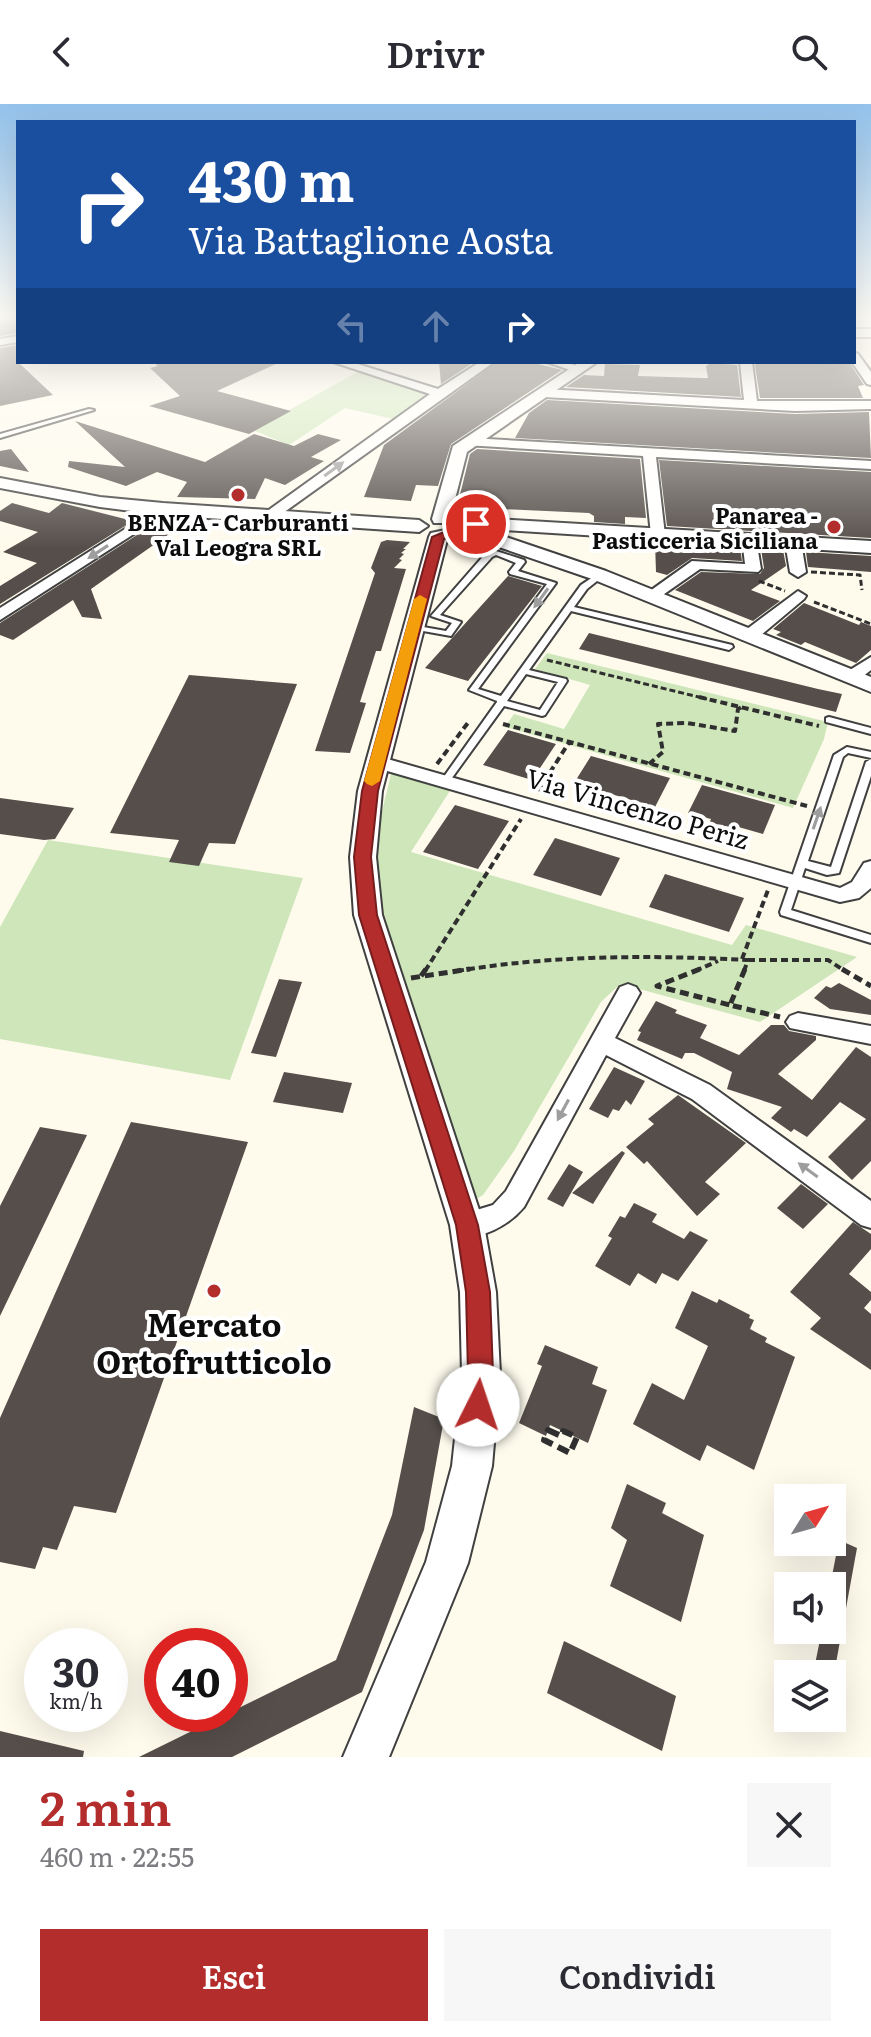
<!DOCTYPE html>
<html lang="it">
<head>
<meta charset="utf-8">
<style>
	:root { --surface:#fff; --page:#f7f7f7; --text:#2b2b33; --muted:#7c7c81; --accent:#b42d2d }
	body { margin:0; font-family:Literata,serif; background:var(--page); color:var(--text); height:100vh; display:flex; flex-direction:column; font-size:30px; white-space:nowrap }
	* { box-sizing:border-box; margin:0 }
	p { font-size:26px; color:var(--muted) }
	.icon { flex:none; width:44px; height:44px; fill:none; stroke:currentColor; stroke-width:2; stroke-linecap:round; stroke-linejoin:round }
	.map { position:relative; height:1653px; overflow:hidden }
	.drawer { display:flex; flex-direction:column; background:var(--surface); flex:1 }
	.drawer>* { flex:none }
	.hud { position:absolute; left:16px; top:16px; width:840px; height:244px; border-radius:0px; box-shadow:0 8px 32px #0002; background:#1a4fa0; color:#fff; overflow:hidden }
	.needle { width:52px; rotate:53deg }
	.controls { position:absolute; left:774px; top:1380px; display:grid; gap:16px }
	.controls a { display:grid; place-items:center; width:72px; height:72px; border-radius:0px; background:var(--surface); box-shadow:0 8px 32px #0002; font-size:40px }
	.speed { position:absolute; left:24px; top:1524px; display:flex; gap:16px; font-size:40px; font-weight:700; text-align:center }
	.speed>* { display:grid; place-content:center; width:104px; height:104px; border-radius:50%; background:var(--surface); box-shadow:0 8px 32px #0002; line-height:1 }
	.speed small { font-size:20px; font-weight:400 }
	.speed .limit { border:12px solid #d22; background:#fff; color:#111 }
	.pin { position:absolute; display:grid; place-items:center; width:68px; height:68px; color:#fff; margin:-34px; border:4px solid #fff; border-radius:50%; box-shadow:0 2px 8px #0007 }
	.me { position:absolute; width:88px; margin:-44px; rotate:4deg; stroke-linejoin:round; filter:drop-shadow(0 0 6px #0008) }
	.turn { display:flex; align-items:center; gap:28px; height:168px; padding:0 40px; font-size:36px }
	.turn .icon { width:104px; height:104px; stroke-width:2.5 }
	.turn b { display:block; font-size:56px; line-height:68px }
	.lanes { display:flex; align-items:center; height:76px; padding:0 40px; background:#0003; justify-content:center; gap:40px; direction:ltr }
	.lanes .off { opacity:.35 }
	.round { display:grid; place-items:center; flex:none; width:84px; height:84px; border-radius:0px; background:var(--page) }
	.summary { display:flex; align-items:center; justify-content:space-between; height:136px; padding:0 40px }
	h1 { font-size:48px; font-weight:600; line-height:60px; color:var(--accent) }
	.action { display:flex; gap:16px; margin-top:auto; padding:16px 40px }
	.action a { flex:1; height:92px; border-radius:0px; background:var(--accent); color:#fff; font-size:32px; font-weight:600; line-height:92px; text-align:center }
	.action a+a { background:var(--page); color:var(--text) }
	header { display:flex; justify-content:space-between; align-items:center; height:104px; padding:0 40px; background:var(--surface); font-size:36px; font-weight:600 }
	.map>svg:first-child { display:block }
	.green { fill:#cee6b9 }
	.building { fill:#554e4a }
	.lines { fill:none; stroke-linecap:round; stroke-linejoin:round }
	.service-casing { stroke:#404040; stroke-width:4 }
	.minor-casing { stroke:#404040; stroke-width:4 }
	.tertiary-casing { stroke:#404040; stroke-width:4 }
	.path-far3 { stroke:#2f2f2f; stroke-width:3; stroke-dasharray:6 3; stroke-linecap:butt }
	.path-far2 { stroke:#2f2f2f; stroke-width:4; stroke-dasharray:7 4; stroke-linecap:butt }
	.path-far1 { stroke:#2f2f2f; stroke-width:5; stroke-dasharray:9 5; stroke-linecap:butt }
	.path { stroke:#2f2f2f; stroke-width:6; stroke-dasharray:12 6; stroke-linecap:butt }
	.service { fill:#fff; fill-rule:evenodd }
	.minor { fill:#fff; fill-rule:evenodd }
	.tertiary { fill:#fff; fill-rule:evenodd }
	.oneway { fill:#9e9e9e }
	.route { fill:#b42d2d; stroke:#751d1d; stroke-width:2 }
	.slow { fill:#f59e0b }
	.poi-dot { fill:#b42d2d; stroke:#fff; stroke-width:3 }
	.labels { text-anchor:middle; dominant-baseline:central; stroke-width:8; stroke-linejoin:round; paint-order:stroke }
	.far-poi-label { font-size:22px; font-weight:bold; fill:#0d0d0d; stroke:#fff; text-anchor:end }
	.street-label { font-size:26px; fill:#0d0d0d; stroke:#fff }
	.near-poi-label { font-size:32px; font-weight:bold; fill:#0d0d0d; stroke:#fff }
</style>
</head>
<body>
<header><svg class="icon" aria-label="back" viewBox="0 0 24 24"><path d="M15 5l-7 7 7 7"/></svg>Drivr<svg class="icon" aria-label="search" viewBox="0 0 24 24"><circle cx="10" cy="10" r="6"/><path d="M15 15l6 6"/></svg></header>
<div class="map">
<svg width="871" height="1653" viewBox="0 0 871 1653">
	<rect width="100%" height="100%" fill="#fefbed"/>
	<!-- green -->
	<path class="green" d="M363,265L431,289L393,315L345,304L289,341L253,326Z
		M547,549L828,618L824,635L793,704L505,623L514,610L564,625L590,581L535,565Z
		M392,666L451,685L411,748L732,841L746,821L857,853L760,918L643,886L618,882L601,898L514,1047L483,1091L478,1094L470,1091L381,806L376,732Z
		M48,736L303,774L230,976L0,935V823Z"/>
	<!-- building -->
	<path class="building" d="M0,213H18V229L0,232Z
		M18,241V258L53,291L0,302V244Z
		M153,258H280L217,287L291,307L249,330L149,302L180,292L150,264L158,262Z
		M439,258H474L441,280Z
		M497,258H530L562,266L451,340L438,382L416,381L411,397L364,393L384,341Z
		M758,258H849L864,281L858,282L863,294H760L755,261Z
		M711,259L737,261L741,293L566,283L584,271L604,272L605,260L640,261L638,272L703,274H708L706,262Z
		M547,296L795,310L869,308L871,354L515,334L529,309Z
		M75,317L205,358L254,330L294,342L318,330L341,336L311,353L324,357L285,381L265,374L255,395L177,393L187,378L157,368L126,382L68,363L69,357L125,363Z
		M11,345L29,368L0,362V347Z
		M477,345L640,355L646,414L625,413V420L594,418V412L589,409L457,403L470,350Z
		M659,356L871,368V434L667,422Z
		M12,399L49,409L62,399L133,417L0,500V482L37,459L3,448L38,428L0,417V407Z
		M151,422L172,428L91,485L102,515L82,513L73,496L13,536L0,531V519Z
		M387,436L410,438L403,445H406L401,449L404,450L399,455L402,456L394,464L406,465L381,547H376L360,598L366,599L350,649L315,647L375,469L371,464L381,438Z
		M655,438L740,444L742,457L692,454L667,471L656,468Z
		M761,445L783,446L786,462L751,486L780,497L753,517L675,486L701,468L760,470L764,464Z
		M806,448L871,452V468L808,463Z
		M508,472L542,482L468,577L425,564Z
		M804,499L859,521L861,518L871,522V546L856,559L805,538L801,541L776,531L781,528L773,525Z
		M589,529L818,585L842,590L836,608L579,545Z
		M189,571L297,580L235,740L209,739L199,762L169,758L179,736L110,729Z
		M508,626L556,640L532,676L483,661Z
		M591,652L670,674L655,703L574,679Z
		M702,681L775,701L763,730L735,722L731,732L707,725L711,715L688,709Z
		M0,694L74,704L55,735L44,736L0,730Z
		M455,701L509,717L478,765L423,748Z
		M555,734L620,754L601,792L533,771Z
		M665,770L744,794L729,828L649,803Z
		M279,875L302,878L276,953L251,949Z
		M839,879L871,896V911L830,905L814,894L826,882L831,884Z
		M656,897L677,906L675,909L707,921L700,934L739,951L771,921H784L789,927L816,932V936L778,970L812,996L856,943L871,953V1057L852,1076L828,1053L866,1015L840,998L807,1033L794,1025L791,1028L771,1014L782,1003L727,985L732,968L694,949H685L682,955L637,936L641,928L638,927Z
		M614,963L645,977L631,1001L626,996L619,1007L613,1005L608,1014L589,1005Z
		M284,968L352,979L343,1009L273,998Z
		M678,991L746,1039L705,1078L720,1090L697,1112L647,1057L644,1060L626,1043L654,1020L648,1015Z
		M131,1018L248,1038L116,1409L74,1402L57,1446L43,1443L35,1465L0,1458V1314Z
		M40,1023L87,1031L0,1212V1102Z
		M622,1047L625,1049L593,1100L572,1089Z
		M569,1060L583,1068L563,1103L547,1095Z
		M801,1080L828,1100L803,1125L777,1104Z
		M634,1099L657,1110L652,1118L684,1135L690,1127L708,1136L678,1177L662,1169L656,1180L638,1169L630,1182L595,1162L612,1134L608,1132L620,1112L625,1114Z
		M853,1118L871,1130V1145L849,1170L871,1188V1196L864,1204L871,1210V1266L810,1225L821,1214L790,1188Z
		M692,1187L717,1199L719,1195L750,1211L749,1214L754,1216L750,1225L767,1234L765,1238L795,1253L754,1366L707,1341L700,1357L633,1320L652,1279L684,1296L708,1242L675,1224Z
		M545,1241L598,1263L592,1280L607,1286L588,1339L550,1321L546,1332L519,1319L542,1262L537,1260Z
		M414,1303L444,1315L424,1426L362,1588L232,1653H139L336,1556L392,1411Z
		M627,1380L666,1399L662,1409L704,1431L681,1518L610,1482L627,1436L611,1424Z
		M839,1436L857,1444L834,1570H813L822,1526H832L830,1482Z
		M564,1537L676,1592L662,1647L547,1589Z
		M0,1627L84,1647L83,1653H0Z"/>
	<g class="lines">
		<!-- service casing -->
		<g class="service-casing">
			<path id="service" d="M89,305L94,306L0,334V330Z
				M496,447L524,456L525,458L518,467L556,479L478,585L501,592L581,481L599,469L603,471L602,473L587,485L574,503L732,541L733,543L729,546L571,507L529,566L566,575L567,577L545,611L542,612L504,602L449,678H443L441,676L443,674L497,598V597L469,586L547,480L510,470L509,468L516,459L496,451L492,453L440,511L461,518L451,532L412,525L408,523L412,521L446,527L452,519L431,512L486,449ZM526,570L558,578L540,606L507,597Z
				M829,613L871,624V630L826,618V614Z
				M847,643L871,648V654L848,649L843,653L808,757L831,763L866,658L871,655V672L840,766L839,769L827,771L805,764L791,806L871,831V839L781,811L780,808L834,651Z"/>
		</g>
		<!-- minor casing -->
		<g class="minor-casing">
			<path id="minor" d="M18,232V238L0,241V235Z
				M854,248L858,250L871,268V281L867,280L852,258Z
				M333,258H351L438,285L480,258H494L276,414H266V408L430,290Z
				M547,258H566L585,265L579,269Z
				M740,258H752L757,297H871V305L795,307L544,293L538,289L544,285L744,296Z
				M470,334L871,357V365L656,353L665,431L658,435L651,431L643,352L465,341L463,338Z
				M163,401L170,405L168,408L0,516V504Z
				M749,431L756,435L761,465L758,468L700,465L657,495L651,497L643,492L692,457L745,460L742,435Z
				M793,433L801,438L806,468L798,473L790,468L785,438Z
				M798,487L806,492L804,495L755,536H743L741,532L743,528Z
				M871,553V566L857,577H845L842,573L845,569Z
				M377,652L840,784L852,778L864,759L871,757V784L859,794L840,798L370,662L368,658Z
				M628,880L636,883L640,889L615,934L710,981L871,1097V1124L861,1121L692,995L606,951L524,1103C510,1120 480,1138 457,1130L453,1121L457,1112L493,1101L506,1087L620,883Z
				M798,909L871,922V940L790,924L786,918L790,912Z"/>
		</g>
		<!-- tertiary casing -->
		<g class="tertiary-casing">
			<path id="tertiary" d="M854,225H871V233H854Z
				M580,258H597L467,348L450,415L448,419H434L432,415L453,342Z
				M0,374L100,393L163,399L419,416L428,422L419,428L163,411L100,403L0,384Z
				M480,414L871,437V449L473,424L471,420Z
				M450,425L503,432L606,467L871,573V588L592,475L493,441L447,436L382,687L376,753L382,811L484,1121L496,1188L500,1270L492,1362L468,1459L389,1653H343L426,1458L452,1362L462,1270L460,1188L450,1121L354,811L350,753L358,687L429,433L431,429Z"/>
		</g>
		<!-- path-far3 -->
		<path class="path-far3" d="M811,468L860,471L862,486
			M759,477L785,487
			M814,498L871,520
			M547,556L707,595"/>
		<!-- path-far2 -->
		<path class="path-far2" d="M699,593L819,622
			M503,620L807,702
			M437,660L470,616
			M649,660L663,648L658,620L687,619L735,627L738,605L742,603
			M538,687L570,637
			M742,855L768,786
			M748,856H828L845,867
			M425,867L521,715
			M457,867C554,851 650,851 748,856L744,867
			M695,867L718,857"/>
		<!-- path-far1 -->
		<path class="path-far1" d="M700,865L657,882L730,901
			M745,865L730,901L780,913
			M842,865L871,882
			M421,872L426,865
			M411,874L470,865"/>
		<!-- path -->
		<path class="path" d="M548,1326L561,1332L563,1327L577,1333L570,1349L544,1336Z"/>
		<!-- service -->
		<use href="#service" class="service"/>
		<!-- minor -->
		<use href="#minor" class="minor"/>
		<!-- tertiary -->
		<use href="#tertiary" class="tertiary"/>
	</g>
	<!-- one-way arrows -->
	<defs><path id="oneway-solid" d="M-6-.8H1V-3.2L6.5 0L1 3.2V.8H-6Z" transform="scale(2)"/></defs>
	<g class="oneway">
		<use href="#oneway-solid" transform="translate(334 365) rotate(-36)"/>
		<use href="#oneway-solid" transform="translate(98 448) rotate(147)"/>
		<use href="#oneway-solid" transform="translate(541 494) rotate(126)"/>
		<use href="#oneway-solid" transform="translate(817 714) rotate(-71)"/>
		<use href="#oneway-solid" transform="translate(563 1006) rotate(118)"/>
		<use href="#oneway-solid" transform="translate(808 1066) rotate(-144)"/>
	</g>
	<!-- sky -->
	<linearGradient id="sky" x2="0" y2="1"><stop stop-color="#93c2ec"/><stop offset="0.48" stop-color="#fffdf7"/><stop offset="1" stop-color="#fffdf7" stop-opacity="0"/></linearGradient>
	<rect width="871" height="445" fill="url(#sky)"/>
	<!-- route -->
	<path class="route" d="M476,416L482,420L481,422L461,425L459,431L444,435L378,687L371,753L377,811L478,1121L490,1188L493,1270L487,1310L478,1313L469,1310L465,1301L468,1270L466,1188L456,1121L359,811L354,753L362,687L432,433L449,426L451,419Z"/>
	<!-- slow -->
	<path class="slow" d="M420,491L427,495L380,677L372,682L367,680L364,677L414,495Z"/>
	<!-- markers -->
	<g class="poi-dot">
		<circle cx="238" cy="391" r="8"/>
		<circle cx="834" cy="423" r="8"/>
		<circle cx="214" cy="1187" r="8"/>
	</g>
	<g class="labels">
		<!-- far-poi labels -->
		<g class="far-poi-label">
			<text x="818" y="410">Panarea -<tspan x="818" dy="25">Pasticceria Siciliana</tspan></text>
			<text x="238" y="417" text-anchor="middle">BENZA - Carburanti<tspan x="238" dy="25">Val Leogra SRL</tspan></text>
		</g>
		<!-- street labels -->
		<g class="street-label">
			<text transform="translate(638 703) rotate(16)">Via Vincenzo Periz</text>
		</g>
		<!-- near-poi labels -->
		<g class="near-poi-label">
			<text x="214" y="1219">Mercato<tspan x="214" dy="37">Ortofrutticolo</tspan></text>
		</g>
	</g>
</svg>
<div class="controls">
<a><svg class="needle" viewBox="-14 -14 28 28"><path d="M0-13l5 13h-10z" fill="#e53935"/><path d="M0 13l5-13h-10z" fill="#7c7c81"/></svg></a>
<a><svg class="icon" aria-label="sound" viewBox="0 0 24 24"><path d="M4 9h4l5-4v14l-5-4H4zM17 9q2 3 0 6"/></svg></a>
<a><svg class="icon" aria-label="layers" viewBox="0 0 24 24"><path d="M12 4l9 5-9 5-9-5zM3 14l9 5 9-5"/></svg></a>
</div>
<div class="speed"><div>30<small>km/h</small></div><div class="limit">40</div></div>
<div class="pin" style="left:476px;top:420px;background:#d93025"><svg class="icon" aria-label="arrive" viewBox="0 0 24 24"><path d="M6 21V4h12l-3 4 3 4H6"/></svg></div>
<svg class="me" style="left:478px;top:1301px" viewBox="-20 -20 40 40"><circle r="19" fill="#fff"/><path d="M0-13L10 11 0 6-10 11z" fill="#b42d2d"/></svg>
<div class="hud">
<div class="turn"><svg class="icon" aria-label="right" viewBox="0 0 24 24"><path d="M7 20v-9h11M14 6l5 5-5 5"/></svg><div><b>430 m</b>Via Battaglione Aosta</div></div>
<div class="lanes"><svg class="icon off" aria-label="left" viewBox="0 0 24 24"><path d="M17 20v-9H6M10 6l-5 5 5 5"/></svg><svg class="icon off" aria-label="ahead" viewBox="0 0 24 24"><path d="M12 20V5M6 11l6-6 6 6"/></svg><svg class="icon" aria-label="right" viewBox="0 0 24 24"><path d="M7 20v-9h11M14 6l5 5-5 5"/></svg></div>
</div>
</div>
<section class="drawer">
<div class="summary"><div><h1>2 min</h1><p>460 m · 22:55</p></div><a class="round"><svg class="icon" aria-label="close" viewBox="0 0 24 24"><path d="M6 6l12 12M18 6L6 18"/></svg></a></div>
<div class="action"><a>Esci</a><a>Condividi</a></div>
</section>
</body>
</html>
